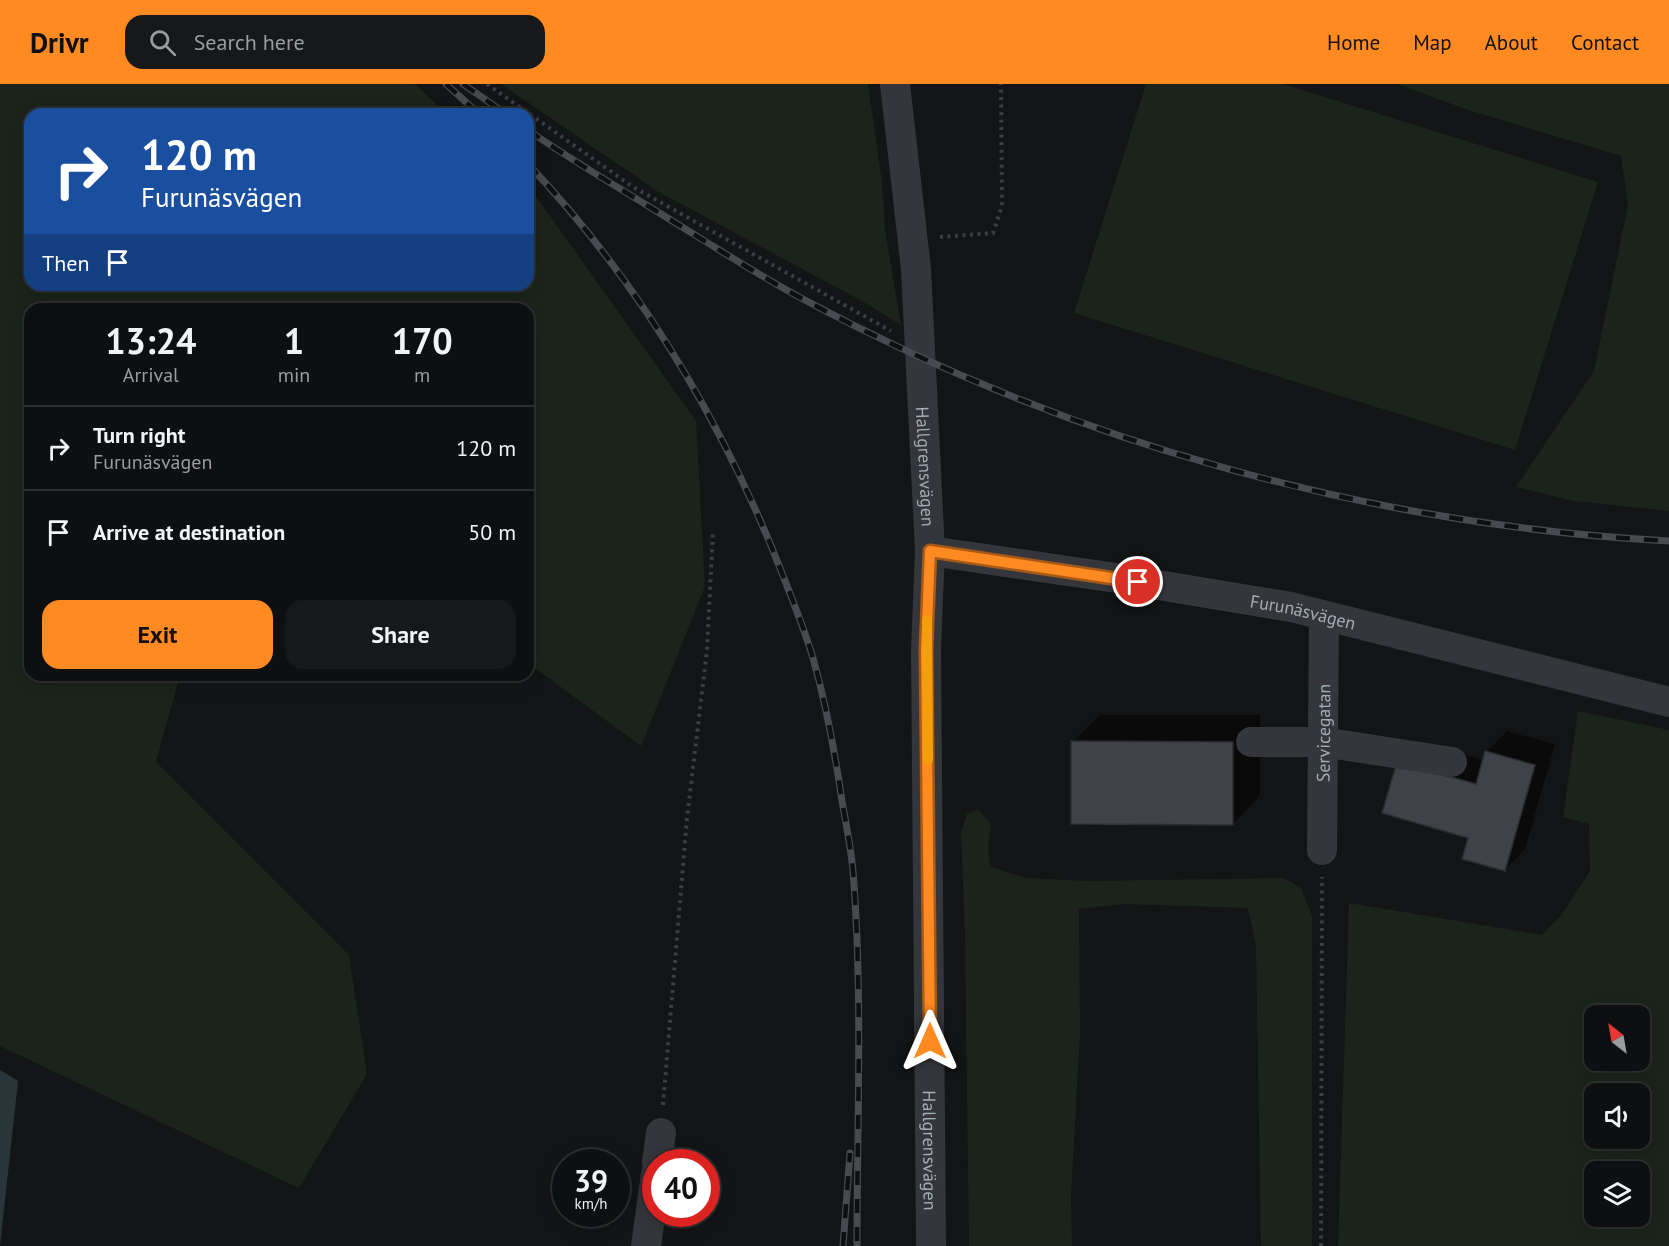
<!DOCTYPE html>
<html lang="en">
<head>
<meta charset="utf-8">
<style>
	:root { --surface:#0e0f10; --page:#171819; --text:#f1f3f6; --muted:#9b9c9f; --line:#2e2f30; --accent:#ff8a22 }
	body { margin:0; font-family:"PT Sans",sans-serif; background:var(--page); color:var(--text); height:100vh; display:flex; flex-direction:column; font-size:22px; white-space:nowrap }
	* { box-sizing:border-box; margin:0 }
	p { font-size:20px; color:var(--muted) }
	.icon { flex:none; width:33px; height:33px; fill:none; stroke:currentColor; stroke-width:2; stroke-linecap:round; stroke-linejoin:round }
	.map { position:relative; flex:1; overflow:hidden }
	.sheet { position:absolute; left:24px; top:219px; width:510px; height:378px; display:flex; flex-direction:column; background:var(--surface); border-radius:18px; box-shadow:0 3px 15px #0003,0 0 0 2px var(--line) }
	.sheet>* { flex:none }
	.hud { position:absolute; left:24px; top:24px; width:510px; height:183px; border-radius:18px; box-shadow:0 3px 15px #0003,0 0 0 2px var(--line); background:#1a4fa0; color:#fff; overflow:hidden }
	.needle { width:39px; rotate:329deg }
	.controls { position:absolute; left:1584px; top:921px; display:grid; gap:12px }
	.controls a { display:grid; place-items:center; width:66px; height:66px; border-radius:12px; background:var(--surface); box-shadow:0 3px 15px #0003,0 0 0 2px var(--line); font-size:30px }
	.speed { position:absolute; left:552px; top:1065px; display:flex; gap:12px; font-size:30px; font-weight:700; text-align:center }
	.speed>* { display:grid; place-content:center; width:78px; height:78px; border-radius:50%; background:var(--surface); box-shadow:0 3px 15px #0003,0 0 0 2px var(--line); line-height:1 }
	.speed small { font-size:15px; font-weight:400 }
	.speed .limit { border:9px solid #d22; background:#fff; color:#111 }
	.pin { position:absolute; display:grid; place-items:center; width:51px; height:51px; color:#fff; margin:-26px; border:3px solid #fff; border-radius:50%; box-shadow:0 2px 6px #0007 }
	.me { position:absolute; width:66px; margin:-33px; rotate:0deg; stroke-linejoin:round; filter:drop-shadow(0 0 4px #0008) }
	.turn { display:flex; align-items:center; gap:21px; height:126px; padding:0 18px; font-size:27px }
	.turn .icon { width:78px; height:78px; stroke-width:2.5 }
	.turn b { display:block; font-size:42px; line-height:51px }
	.then { display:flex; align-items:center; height:57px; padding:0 18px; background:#0003; gap:12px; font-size:22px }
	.eta { display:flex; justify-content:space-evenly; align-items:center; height:102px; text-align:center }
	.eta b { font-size:36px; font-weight:600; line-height:42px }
	.button { display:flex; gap:12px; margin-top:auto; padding:12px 18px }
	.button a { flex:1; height:69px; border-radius:18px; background:var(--accent); color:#111; font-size:24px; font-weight:600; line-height:69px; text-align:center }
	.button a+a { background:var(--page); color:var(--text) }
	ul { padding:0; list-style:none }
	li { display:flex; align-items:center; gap:18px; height:84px; padding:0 18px; border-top:2px solid var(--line) }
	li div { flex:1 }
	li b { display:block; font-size:22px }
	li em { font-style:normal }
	header { display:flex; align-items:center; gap:36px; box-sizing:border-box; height:84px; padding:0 30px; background:var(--accent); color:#111 }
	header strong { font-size:28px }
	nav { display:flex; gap:33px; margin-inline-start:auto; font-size:21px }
	.search { width:420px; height:54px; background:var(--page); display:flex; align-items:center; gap:15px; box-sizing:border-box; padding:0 21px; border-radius:18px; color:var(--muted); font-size:22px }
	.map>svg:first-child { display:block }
	.green { fill:#1b241b; fill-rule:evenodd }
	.water { fill:#28363a }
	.shadow { fill:#0007 }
	.building { fill:#3f4246; stroke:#2d2e32; stroke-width:1.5 }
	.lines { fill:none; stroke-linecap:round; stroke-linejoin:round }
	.path { stroke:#3a3e42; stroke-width:4; stroke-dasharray:3 4.5; stroke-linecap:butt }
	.minor { stroke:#34363b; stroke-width:30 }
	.rail-casing { stroke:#474b50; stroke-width:7 }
	.rail { stroke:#0e0f10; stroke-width:4.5; stroke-dasharray:14; stroke-linecap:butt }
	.route-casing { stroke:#a65a16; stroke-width:15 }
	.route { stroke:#ff8a22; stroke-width:10 }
	.slow { stroke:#f59e0b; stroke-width:10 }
	.labels { text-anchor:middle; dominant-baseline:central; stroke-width:4.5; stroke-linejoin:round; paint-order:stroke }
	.street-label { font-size:18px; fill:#a3adb7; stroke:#0e0f10 }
</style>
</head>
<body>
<header>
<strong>Drivr</strong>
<div class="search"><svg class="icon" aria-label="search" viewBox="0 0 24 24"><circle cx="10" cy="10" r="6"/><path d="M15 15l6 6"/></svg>Search here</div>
<nav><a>Home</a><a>Map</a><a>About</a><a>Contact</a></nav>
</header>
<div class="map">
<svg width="1669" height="1162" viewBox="0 0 1669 1162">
	<rect width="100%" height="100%" fill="#131415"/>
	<!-- green -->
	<path class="green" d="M0,0H415L447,30H30V201H528V106L538,115L696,337L705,502L641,662L528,579V225H30V591H180L156,678L349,871L367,990L299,1104L0,962Z
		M501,0H868L882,99L885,146L901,241L862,217L657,107Z
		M1146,0H1283L1598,98L1515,366L1074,229Z
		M1397,0H1669V427L1574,417L1516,403L1594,287L1628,121L1621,72L1465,25Z
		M1578,627L1669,646V1162H1338L1349,819L1542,851L1562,830L1590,787L1589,740L1563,733ZM1594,932H1640V976H1594ZM1594,1010H1640V1054H1594ZM1594,1088H1640V1132H1594Z
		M978,725L991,740L988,766L991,783L1026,794L1088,797L1284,794L1301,804L1312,832V1162H1261L1256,862L1248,824L1123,820L1079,825L1080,949L1071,1111L1072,1162H969L965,851L961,749L967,730Z"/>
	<!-- water -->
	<path class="water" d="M0,986L18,997L0,1162Z"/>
	<!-- shadow -->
	<path class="shadow" d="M1100,631H1260V712L1233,740L1073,658Z
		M1507,647L1555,660L1525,765L1505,786L1470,753L1419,658L1484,676L1486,668Z"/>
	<!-- building -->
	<path class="building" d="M1071,657L1233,658V741L1071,740Z
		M1485,667L1535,681L1505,787L1462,775L1468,754L1382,729L1397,678L1476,700Z"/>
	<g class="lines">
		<!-- path -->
		<path class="path" d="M487,0L633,103L891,247
			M940,153L993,149L1002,122L1001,0
			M663,1021L687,734L707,566L713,447
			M1321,1162L1322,793"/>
		<!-- minor -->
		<g class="minor">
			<path id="s1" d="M895,0L916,185L930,467L926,565L931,1162"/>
			<path id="s2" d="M930,467L1116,494L1291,523L1669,618"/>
			<path d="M1251,658H1323L1452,678"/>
			<path id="s3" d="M1322,766L1324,532"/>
			<path d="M657,1078L661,1049"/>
			<path d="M646,1162L656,1090"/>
		</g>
		<!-- rail casing -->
		<g class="rail-casing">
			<path id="rail" d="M446,0L479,30
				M463,0L506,30
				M528,46C568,74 611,99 653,125C702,155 751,187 801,214C1067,357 1368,441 1669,457
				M528,80C634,192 713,322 772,464C786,500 802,537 813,574C826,620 835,669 842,717C846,740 851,764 853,787C863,912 857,1037 857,1162
				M843,1162L850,1069"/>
		</g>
		<!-- rail -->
		<use href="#rail" class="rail"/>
	</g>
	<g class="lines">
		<!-- route casing -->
		<g class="route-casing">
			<path id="route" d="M930,957L926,565L930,467L1138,498"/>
		</g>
		<!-- route -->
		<use href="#route" class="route"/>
		<!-- slow -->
		<path class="slow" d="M927,536L928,676"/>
	</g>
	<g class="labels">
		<!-- street labels -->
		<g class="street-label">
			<text stroke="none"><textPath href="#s1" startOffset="384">Hallgrensvägen</textPath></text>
			<text stroke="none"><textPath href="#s2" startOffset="378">Furunäsvägen</textPath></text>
			<text stroke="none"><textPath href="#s3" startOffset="117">Servicegatan</textPath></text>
			<text stroke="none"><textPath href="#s1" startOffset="1068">Hallgrensvägen</textPath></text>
		</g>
	</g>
</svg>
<div class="controls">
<a><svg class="needle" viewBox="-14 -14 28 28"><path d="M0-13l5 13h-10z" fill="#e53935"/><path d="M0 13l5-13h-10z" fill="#9b9c9f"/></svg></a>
<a><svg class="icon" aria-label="sound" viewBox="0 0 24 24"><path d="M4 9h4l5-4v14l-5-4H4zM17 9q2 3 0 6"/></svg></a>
<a><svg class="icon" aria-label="layers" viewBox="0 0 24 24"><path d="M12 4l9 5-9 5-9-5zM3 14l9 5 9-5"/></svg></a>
</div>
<div class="speed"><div>39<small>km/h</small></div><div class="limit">40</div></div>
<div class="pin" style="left:1138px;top:498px;background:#d93025"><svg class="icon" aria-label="arrive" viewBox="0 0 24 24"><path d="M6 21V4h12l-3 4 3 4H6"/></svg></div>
<svg class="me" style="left:930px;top:957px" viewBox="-20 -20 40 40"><path d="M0-17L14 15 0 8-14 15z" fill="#ff8a22" stroke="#fff" stroke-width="4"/></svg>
<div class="hud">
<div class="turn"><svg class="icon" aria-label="right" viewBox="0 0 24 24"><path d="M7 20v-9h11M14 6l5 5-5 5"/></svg><div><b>120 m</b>Furunäsvägen</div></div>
<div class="then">Then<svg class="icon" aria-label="arrive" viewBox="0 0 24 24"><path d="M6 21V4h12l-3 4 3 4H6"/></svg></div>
</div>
<section class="sheet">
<div class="eta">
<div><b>13:24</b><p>Arrival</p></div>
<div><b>1</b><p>min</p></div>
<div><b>170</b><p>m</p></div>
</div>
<ul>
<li><svg class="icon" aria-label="right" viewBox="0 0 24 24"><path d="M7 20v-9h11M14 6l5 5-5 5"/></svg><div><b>Turn right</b><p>Furunäsvägen</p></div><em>120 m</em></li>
<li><svg class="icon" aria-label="arrive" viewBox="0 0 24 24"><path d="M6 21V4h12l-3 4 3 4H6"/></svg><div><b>Arrive at destination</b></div><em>50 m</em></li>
</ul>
<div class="button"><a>Exit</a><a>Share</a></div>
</section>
</div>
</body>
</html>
